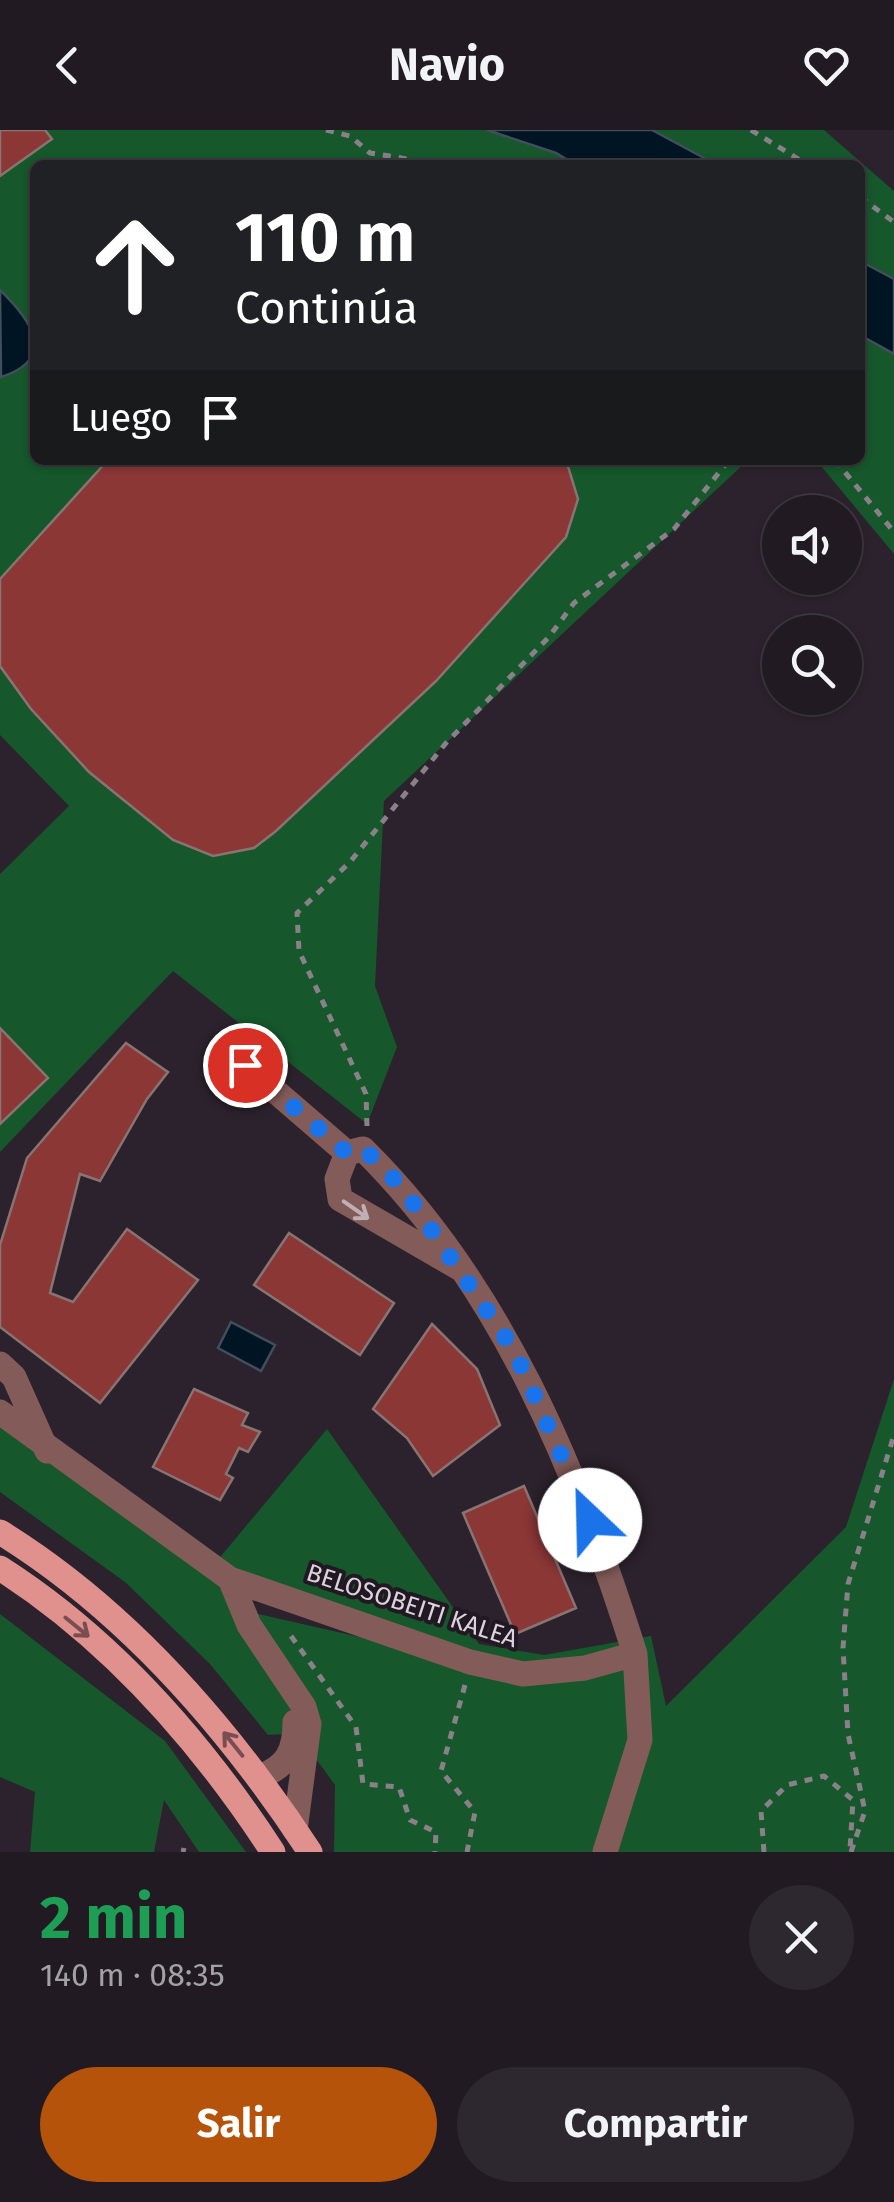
<!DOCTYPE html>
<html lang="es">
<head>
<meta charset="utf-8">
<style>
	:root { --surface:#211a22; --page:#2d272f; --text:#f1f3f6; --muted:#a2a1a5; --line:#3e3840; --accent:#b45309 }
	body { margin:0; font-family:"Fira Sans",sans-serif; background:var(--page); color:var(--text); height:100vh; display:flex; flex-direction:column; font-size:38px; white-space:nowrap }
	* { box-sizing:border-box; margin:0 }
	p { font-size:32px; color:var(--muted) }
	.icon { flex:none; width:55px; height:55px; fill:none; stroke:currentColor; stroke-width:2; stroke-linecap:round; stroke-linejoin:round }
	.map { position:relative; height:1722px; overflow:hidden }
	.sheet { display:flex; flex-direction:column; background:var(--surface); flex:1 }
	.sheet>* { flex:none }
	.hud { position:absolute; left:30px; top:30px; width:835px; height:305px; border-radius:15px; box-shadow:0 2px 8px #0004,0 0 0 2px var(--line); background:#202124; color:#fff; overflow:hidden }
	.fabs { position:absolute; left:762px; top:365px; display:grid; gap:20px }
	.fabs a { display:grid; place-items:center; width:100px; height:100px; border-radius:50%; background:var(--surface); box-shadow:0 2px 8px #0004,0 0 0 2px var(--line); font-size:50px }
	.pin { position:absolute; display:grid; place-items:center; width:85px; height:85px; color:#fff; margin:-42px; border:5px solid #fff; border-radius:50%; box-shadow:0 2px 10px #0007 }
	.me { position:absolute; width:110px; margin:-55px; rotate:336deg; stroke-linejoin:round; filter:drop-shadow(0 0 8px #0008) }
	.turn { display:flex; align-items:center; gap:35px; height:210px; padding:0 40px; font-size:45px }
	.turn .icon { width:130px; height:130px; stroke-width:2.5 }
	.turn b { display:block; font-size:70px; line-height:85px }
	.then { display:flex; align-items:center; height:95px; padding:0 40px; background:#0003; gap:20px; font-size:38px }
	.round { display:grid; place-items:center; flex:none; width:105px; height:105px; border-radius:52px; background:var(--page) }
	.overview { display:flex; align-items:center; justify-content:space-between; height:170px; padding:0 40px }
	h1 { font-size:60px; font-weight:700; line-height:75px; color:#1e9e55 }
	.cta { display:flex; gap:20px; margin-top:auto; padding:20px 40px }
	.cta a { flex:1; height:115px; border-radius:60px; background:var(--accent); color:#fff; font-size:40px; font-weight:700; line-height:115px; text-align:center }
	.cta a+a { background:var(--page); color:var(--text) }
	header { display:flex; justify-content:space-between; align-items:center; height:130px; padding:0 40px; background:var(--surface); font-size:45px; font-weight:700 }
	.map>svg:first-child { display:block }
	.green { fill:#16572b; fill-rule:evenodd }
	.water { fill:#001524; stroke:#414e5b; stroke-width:2.5 }
	.building { fill:#8b3736; stroke:#887472; stroke-width:2.5 }
	.lines { fill:none; stroke-linecap:round; stroke-linejoin:round }
	.path { stroke:#89808a; stroke-width:5; stroke-dasharray:8 8; stroke-linecap:butt }
	.minor { stroke:#835c5a; stroke-width:25 }
	.major { stroke:#e1918d; stroke-width:25 }
	.oneway { stroke:#c0afb4 }
	.oneway2 { stroke:#784e53 }
	.route { stroke:#1a73e8; stroke-width:18; stroke-dasharray:0 32.4 }
	.labels { text-anchor:middle; dominant-baseline:central; stroke-width:8; stroke-linejoin:round; paint-order:stroke }
	.street-label { font-size:25px; fill:#dad3db; stroke:#221823 }
</style>
</head>
<body>
<header><svg class="icon" aria-label="back" viewBox="0 0 24 24"><path d="M15 5l-7 7 7 7"/></svg>Navio<svg class="icon" aria-label="heart" viewBox="0 0 24 24"><path d="M12 20l-8-8c-3-5 5-10 8-4 3-6 11-1 8 4z"/></svg></header>
<div class="map">
<svg width="894" height="1722" viewBox="0 0 894 1722">
	<rect width="100%" height="100%" fill="#2c222d"/>
	<!-- green -->
	<path class="green" d="M0,0H487L556,23L577,35H35V330H748L384,671L375,856L397,917L367,994L173,841L0,1022V744L69,676L0,605Z
		M652,0H824L894,61V149L860,131V35H717Z
		M860,203L894,224V424L816,330H860Z
		M894,1249V1722H334L335,1655L297,1603L268,1605L210,1534L125,1452L0,1362V1277L211,1438L327,1299L479,1514L544,1525L651,1506L666,1576L846,1397ZM232,1450L456,1529L245,1481Z
		M0,1484L165,1611L246,1722H199L164,1670L154,1722H30L35,1662L0,1647Z"/>
	<!-- water -->
	<path class="water" d="M487,0H652L717,35H576L556,23Z
		M860,131L894,149V224L860,205Z
		M0,160C29,188 60,228 1,247Z
		M231,1192L275,1215L261,1241L218,1218Z"/>
	<!-- building -->
	<path class="building" d="M0,0H45L52,9L0,46Z
		M108,330H566L578,369L566,407L436,551L276,701L254,718L213,726L173,710L89,642L31,579L0,536V449Z
		M0,898L48,948L0,994Z
		M126,913L168,942L147,969L100,1051L80,1044L50,1163L73,1172L127,1099L198,1150L100,1273L0,1197V1115L27,1028Z
		M289,1103L394,1173L360,1225L254,1155Z
		M432,1194L477,1239L500,1295L433,1346L407,1308L373,1279Z
		M194,1259L248,1283L242,1295L260,1302L248,1322L239,1318L226,1344L233,1348L220,1370L153,1337Z
		M524,1356L576,1478L515,1504L463,1383Z"/>
	<g class="lines">
		<!-- path -->
		<path class="path" d="M326,0L350,6L370,23L445,35
			M751,0L808,35
			M860,67L894,92
			M835,330L894,402
			M367,996L366,964L299,821L297,783L350,732L446,613L549,507L574,473L674,399L729,330
			M291,1506L356,1597L363,1654L399,1657L410,1690L436,1702L435,1722
			M465,1555L441,1641L475,1682L467,1722
			M183,1722L184,1718
			M764,1722L761,1681L787,1655L824,1646L853,1670L850,1719
			M851,1722L865,1681L848,1604L843,1518L848,1454L894,1305"/>
		<!-- minor -->
		<path class="minor" d="M245,935L347,1023
			M0,1234L14,1247L47,1321
			M0,1282L230,1449L470,1532L523,1544L585,1538L635,1524C578,1342 501,1155 363,1019L347,1023L337,1049L340,1069L459,1138
			M230,1449L249,1495L304,1577L309,1594L295,1700
			M259,1647C287,1637 295,1621 295,1592
			M605,1722L640,1610L635,1524"/>
		<!-- major -->
		<path class="major" d="M0,1402C128,1481 228,1597 310,1722
			M0,1438C111,1509 202,1613 273,1722"/>
	</g>
	<!-- one-way arrows -->
	<defs><path id="oneway-shaft" d="M-6 0H5M1.5-3L5.5 0L1.5 3" fill="none" stroke-width="1.6" stroke-linecap="round" stroke-linejoin="round" transform="scale(2.5)"/></defs>
	<use class="oneway" href="#oneway-shaft" transform="translate(356 1080) rotate(35)"/>
	<g class="oneway2">
		<use href="#oneway-shaft" transform="translate(77 1497) rotate(39)"/>
		<use href="#oneway-shaft" transform="translate(233 1614) rotate(-129)"/>
	</g>
	<g class="lines">
		<!-- route -->
		<path class="route" d="M245,935L347,1023L363,1018L402,1057L514,1220L590,1390"/>
	</g>
	<g class="labels">
		<!-- street labels -->
		<g class="street-label">
			<text transform="translate(412 1476) rotate(18)">BELOSOBEITI KALEA</text>
		</g>
	</g>
</svg>
<div class="fabs">
<a><svg class="icon" aria-label="sound" viewBox="0 0 24 24"><path d="M4 9h4l5-4v14l-5-4H4zM17 9q2 3 0 6"/></svg></a>
<a><svg class="icon" aria-label="search" viewBox="0 0 24 24"><circle cx="10" cy="10" r="6"/><path d="M15 15l6 6"/></svg></a>
</div>
<div class="pin" style="left:245px;top:935px;background:#d93025"><svg class="icon" aria-label="arrive" viewBox="0 0 24 24"><path d="M6 21V4h12l-3 4 3 4H6"/></svg></div>
<svg class="me" style="left:590px;top:1390px" viewBox="-20 -20 40 40"><circle r="19" fill="#fff"/><path d="M0-13L10 11 0 6-10 11z" fill="#1a73e8"/></svg>
<div class="hud">
<div class="turn"><svg class="icon" aria-label="ahead" viewBox="0 0 24 24"><path d="M12 20V5M6 11l6-6 6 6"/></svg><div><b>110 m</b>Continúa</div></div>
<div class="then">Luego<svg class="icon" aria-label="arrive" viewBox="0 0 24 24"><path d="M6 21V4h12l-3 4 3 4H6"/></svg></div>
</div>
</div>
<section class="sheet">
<div class="overview"><div><h1>2 min</h1><p>140 m · 08:35</p></div><a class="round"><svg class="icon" aria-label="close" viewBox="0 0 24 24"><path d="M6 6l12 12M18 6L6 18"/></svg></a></div>
<div class="cta"><a>Salir</a><a>Compartir</a></div>
</section>
</body>
</html>
